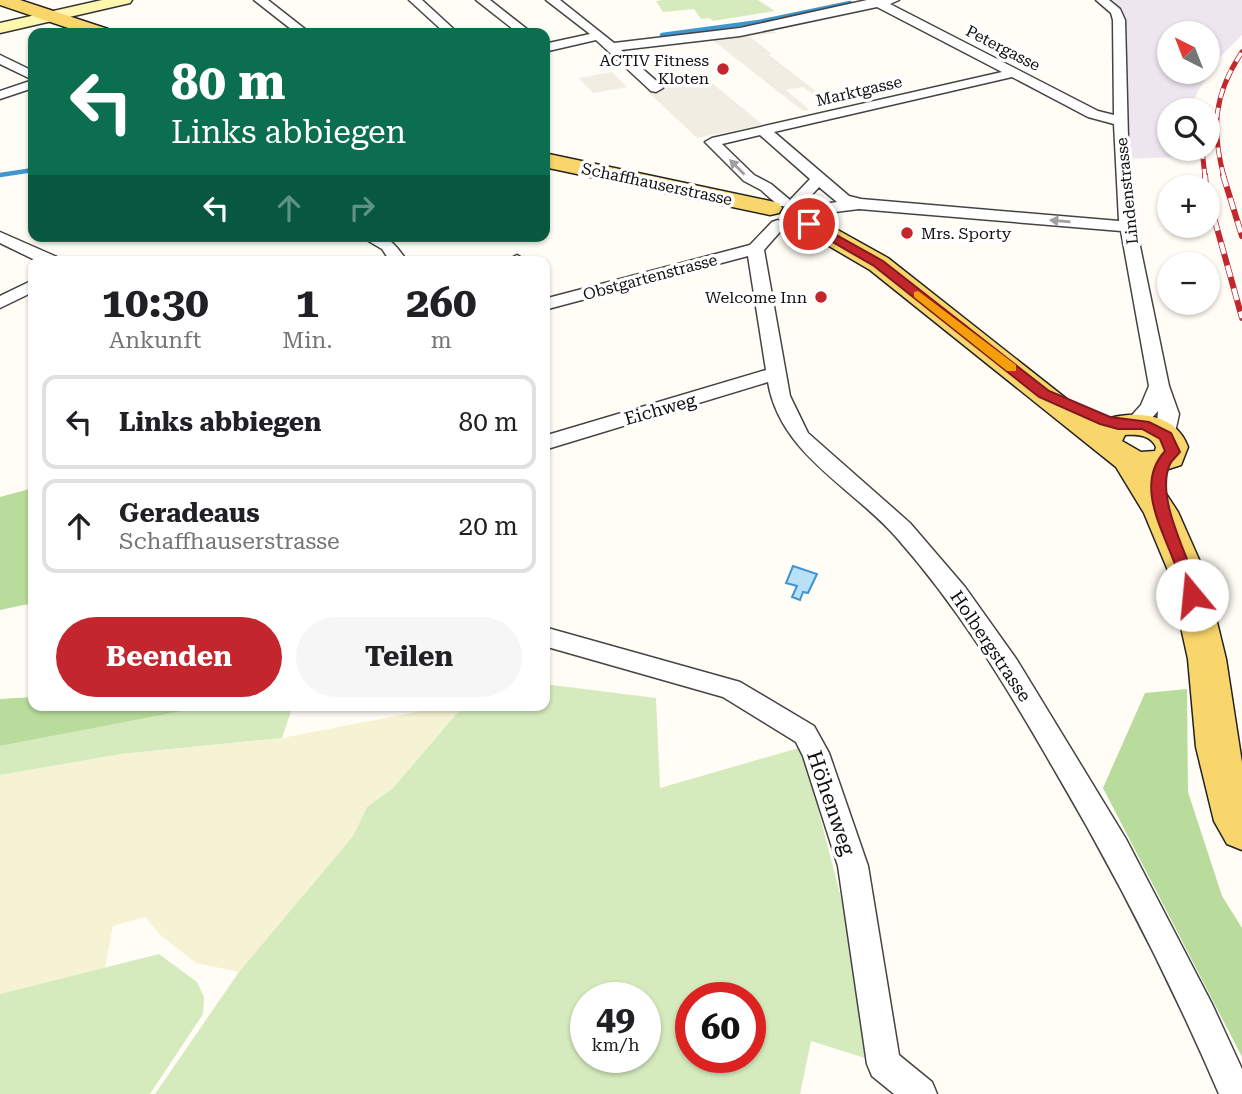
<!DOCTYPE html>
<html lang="de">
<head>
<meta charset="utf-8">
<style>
	:root { --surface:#fff; --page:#f6f6f6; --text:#202124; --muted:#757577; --line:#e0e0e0; --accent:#c4262e }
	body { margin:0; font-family:"Roboto Serif",serif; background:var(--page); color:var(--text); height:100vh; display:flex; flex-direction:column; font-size:26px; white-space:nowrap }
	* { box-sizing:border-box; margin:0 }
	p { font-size:23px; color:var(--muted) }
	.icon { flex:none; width:38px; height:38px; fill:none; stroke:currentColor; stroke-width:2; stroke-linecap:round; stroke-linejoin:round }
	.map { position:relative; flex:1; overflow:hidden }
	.drawer { position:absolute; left:28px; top:256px; width:522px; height:455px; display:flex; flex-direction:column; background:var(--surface); border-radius:14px; box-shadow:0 2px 5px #0004 }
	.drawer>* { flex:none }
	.hud { position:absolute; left:28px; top:28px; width:522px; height:214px; border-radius:14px; box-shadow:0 2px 5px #0004; background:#0b6e4f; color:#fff; overflow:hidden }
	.needle { width:46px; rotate:318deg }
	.fabs { position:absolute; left:1157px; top:21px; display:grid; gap:14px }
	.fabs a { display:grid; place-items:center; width:63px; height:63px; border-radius:50%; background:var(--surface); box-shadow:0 2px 5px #0004; font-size:35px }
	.speed { position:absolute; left:570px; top:982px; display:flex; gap:14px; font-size:35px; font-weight:700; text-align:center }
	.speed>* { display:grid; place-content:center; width:91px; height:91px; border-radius:50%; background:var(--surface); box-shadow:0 2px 5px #0004; line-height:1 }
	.speed small { font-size:18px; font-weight:400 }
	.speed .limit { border:10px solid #d22; background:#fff; color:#111 }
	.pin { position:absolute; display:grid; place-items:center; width:60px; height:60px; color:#fff; margin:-30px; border:4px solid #fff; border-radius:50%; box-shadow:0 2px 7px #0007 }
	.me { position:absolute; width:77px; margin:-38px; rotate:343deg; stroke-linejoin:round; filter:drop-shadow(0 0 5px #0008) }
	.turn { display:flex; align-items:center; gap:24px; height:147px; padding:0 28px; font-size:32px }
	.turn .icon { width:91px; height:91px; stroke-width:2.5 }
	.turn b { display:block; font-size:49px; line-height:60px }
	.lanes { display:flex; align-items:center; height:66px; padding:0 28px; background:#0003; justify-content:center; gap:35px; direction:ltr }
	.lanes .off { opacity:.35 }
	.eta { display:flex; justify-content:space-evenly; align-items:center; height:119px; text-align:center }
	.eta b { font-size:42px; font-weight:700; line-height:49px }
	.button { display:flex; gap:14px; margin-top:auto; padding:14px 28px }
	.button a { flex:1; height:80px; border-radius:42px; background:var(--accent); color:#fff; font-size:28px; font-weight:700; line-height:80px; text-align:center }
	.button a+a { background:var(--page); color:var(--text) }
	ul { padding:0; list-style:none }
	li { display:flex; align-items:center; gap:21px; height:94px; margin:0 14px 10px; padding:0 14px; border:4px solid var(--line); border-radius:14px }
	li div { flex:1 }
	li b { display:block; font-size:26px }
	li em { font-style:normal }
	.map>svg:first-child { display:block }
	.industrial { fill:#eee6ef; fill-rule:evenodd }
	.farmland { fill:#f6f3d4 }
	.green { fill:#d5ebbd; fill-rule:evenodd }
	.forest { fill:#b9dc9c }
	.plaza { fill:#f1ede2 }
	.water { fill:#b9e0f7; stroke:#3f96cf; stroke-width:2 }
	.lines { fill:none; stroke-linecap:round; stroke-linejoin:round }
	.stream { stroke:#3f96cf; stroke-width:4.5 }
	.street-casing { stroke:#444; stroke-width:3 }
	.secondary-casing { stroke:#333; stroke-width:3 }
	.primary-casing { stroke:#222; stroke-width:3 }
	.street { fill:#fff; fill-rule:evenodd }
	.secondary { fill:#fff6b0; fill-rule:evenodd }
	.primary { fill:#f9d66b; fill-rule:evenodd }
	.rail-far1-casing { stroke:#c4262e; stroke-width:5 }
	.rail-casing { stroke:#c4262e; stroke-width:6 }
	.rail-far1 { stroke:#fff; stroke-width:3.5; stroke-dasharray:10; stroke-linecap:butt }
	.rail { stroke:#fff; stroke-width:4.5; stroke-dasharray:12; stroke-linecap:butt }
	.oneway { fill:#a0a0a0 }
	.route { fill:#c4262e; stroke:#7f191e; stroke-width:2 }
	.slow { fill:#f59e0b }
	.poi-dot { fill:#c4262e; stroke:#fff; stroke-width:2.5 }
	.labels { text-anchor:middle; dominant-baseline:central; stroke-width:7; stroke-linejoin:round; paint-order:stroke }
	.far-street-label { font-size:16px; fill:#111; stroke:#fff }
	.far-poi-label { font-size:16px; fill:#111; stroke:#fff; text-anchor:end }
	.street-label { font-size:18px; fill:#111; stroke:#fff }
	.near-street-label { font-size:21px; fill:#111; stroke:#fff }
</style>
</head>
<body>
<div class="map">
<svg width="1242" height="1094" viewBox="0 0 1242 1094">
	<rect width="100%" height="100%" fill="#fffdf5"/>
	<!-- industrial -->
	<path class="industrial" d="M1102,0H1242V35L1218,59L1198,91L1190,110H1169V149H1179L1176,157L1130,159L1121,122L1119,20ZM1169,33H1208V72H1169Z"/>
	<!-- farmland -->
	<path class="farmland" d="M452,705H460L458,712L393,788L367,807L353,836L239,972L196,963L159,934L145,917L113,926L105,968L0,994V775L121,754L282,738Z"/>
	<!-- green -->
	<path class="green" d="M663,0H758L775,11L713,21L709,18L701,19L694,9L663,12L656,1Z
		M544,684L656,698L660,788L802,747L884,1064L811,1041L800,1094H155L239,972L353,836L367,807L393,788L458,712L460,705H544ZM586,998H646V1057H586ZM691,998H751V1057H691Z
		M215,705H293L282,738L121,754L0,775V746Z
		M159,954L197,982L204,997L203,1014L150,1094H0V994Z"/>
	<!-- forest -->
	<path class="forest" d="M33,488V603L0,610V497Z
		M1187,689L1188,792L1222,896L1242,928V1057L1103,788L1145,693Z
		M33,697V705H215L0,746V699Z"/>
	<!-- plaza -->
	<path class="plaza" d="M772,30L777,33L749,36L771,53L769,55L833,104L827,105L803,87L786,90L810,110L803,111L711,39Z
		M612,72L627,87L593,93L579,78Z
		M706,78L763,125L697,138L646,90Z"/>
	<!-- water -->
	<path class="water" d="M793,566L817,574L808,593L803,592L800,600L792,597L797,586L786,583Z"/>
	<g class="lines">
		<!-- stream -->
		<path class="stream" d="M662,35L759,22L850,3
			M0,175L33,170"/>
		<!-- street casing -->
		<g class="street-casing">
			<path id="street" d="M254,0H268L310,33H296Z
				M409,0H422L458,33H445Z
				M476,0H490L532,33H518Z
				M546,0H560L614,43L740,28L867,0H899L890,4L1098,111L1114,115L1113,20L1111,13L1096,0H1109L1120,9L1125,20L1128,138L1136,227L1169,386L1179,414L1173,442H1159L1156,437L1158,411C1149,421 1142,431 1128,428L1125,423L1141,405L1149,386L1121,231L859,209L811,215L803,210L805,207L837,202L819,187L801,207L779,206L761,190L744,181L705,142L712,138L1002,72L877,7L740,36L621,50L661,85L663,88L656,92L651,91L596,40L544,52V44L590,34ZM1012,77L1088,117L1114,124L1119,221L861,199L849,196L774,132ZM760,135L810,179L790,200L771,184L754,175L722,144Z
				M0,55L33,71V88L0,99V91L33,80L0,64Z
				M778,220L786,225L764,250L790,396L808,433L910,523L965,587L1017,660L1126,839L1212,1004L1242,1069V1094H1219C1170,980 1114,871 1051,764C1005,684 958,607 896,537C851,486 780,454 768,382L544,450V436L766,370L748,256L544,310V299L750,245L772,222Z
				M0,232L57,257L59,261H37L0,243Z
				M360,236C388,236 391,238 407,261H390L382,249Z
				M517,255L525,260L506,261Z
				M33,280V292L0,308V296Z
				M544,627L740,682L814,726L829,753L868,866L899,1055L932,1082L937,1094H894L872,1076L867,1064L838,866L803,756L796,742L723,697L544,646Z"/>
		</g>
		<!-- secondary casing -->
		<g class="secondary-casing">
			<path id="secondary" d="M102,0H132L130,3L0,33V23Z"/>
		</g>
		<!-- primary casing -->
		<g class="primary-casing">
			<path id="primary" d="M0,0H20L108,29L111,33H83L0,5Z
				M544,153L770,201L779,203L782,208L779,213L770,215L544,167Z
				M809,216L818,219L888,258L1068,400L1100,421C1131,410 1175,411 1188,447L1181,465L1153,474L1178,512L1205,573L1226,659L1242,763V850L1227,844L1214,821L1196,747L1188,659L1169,573L1144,513L1116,467L870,270L800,229L796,224L800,219ZM1125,435C1137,434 1151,435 1156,447L1155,451L1141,452L1122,441Z"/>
		</g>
		<!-- street -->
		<use href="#street" class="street"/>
		<!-- secondary -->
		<use href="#secondary" class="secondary"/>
		<!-- primary -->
		<use href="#primary" class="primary"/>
		<!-- rail-far1 casing -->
		<g class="rail-far1-casing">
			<path id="rail-far1" d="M1202,149L1205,177
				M1224,177C1211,128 1214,94 1242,52"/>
		</g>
		<!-- rail casing -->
		<g class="rail-casing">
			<path id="rail" d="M1205,175L1206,187
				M1223,175L1242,236
				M1208,196L1242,318"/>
		</g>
		<!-- rail-far1 -->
		<use href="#rail-far1" class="rail-far1"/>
		<!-- rail -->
		<use href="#rail" class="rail"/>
	</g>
	<!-- one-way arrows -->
	<defs><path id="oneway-solid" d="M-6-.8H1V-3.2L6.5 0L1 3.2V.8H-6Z" transform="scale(1.75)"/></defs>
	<g class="oneway">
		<use href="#oneway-solid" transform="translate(737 167) rotate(-135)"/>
		<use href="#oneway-solid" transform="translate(1060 221) rotate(-175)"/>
	</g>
	<!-- route -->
	<path class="route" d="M805,222H813L883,261L1049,391L1110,417L1149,422L1171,433L1180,452C1177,456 1172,460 1170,464C1154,499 1191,560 1200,595L1198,599H1186C1182,591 1181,582 1178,573C1167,536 1132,487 1165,451L1160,439L1142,429H1118L1100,424L1039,397L874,266L805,226Z"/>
	<!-- slow -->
	<path class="slow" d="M918,291L1016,365V371H1007L914,297V292Z"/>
	<!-- markers -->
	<g class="poi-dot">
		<circle cx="723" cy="69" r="7"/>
		<circle cx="907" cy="233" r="7"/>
		<circle cx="821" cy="297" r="7"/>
	</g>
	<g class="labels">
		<!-- far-street labels -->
		<g class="far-street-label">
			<text transform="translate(1003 48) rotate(27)">Petergasse</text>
			<text transform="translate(859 91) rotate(-13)">Marktgasse</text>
			<text transform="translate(657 184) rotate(12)">Schaffhauserstrasse</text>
			<text transform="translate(1127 191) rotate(-96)">Lindenstrasse</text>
			<text transform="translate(650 277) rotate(-15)">Obstgartenstrasse</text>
		</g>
		<!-- far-poi labels -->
		<g class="far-poi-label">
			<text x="709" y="60">ACTIV Fitness<tspan x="709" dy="18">Kloten</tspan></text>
			<text x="921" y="233" text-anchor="start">Mrs. Sporty</text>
			<text x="807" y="297">Welcome Inn</text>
		</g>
		<!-- street labels -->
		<g class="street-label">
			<text transform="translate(660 409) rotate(-16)">Eichweg</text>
			<text transform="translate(991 646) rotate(56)">Holbergstrasse</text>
		</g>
		<!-- near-street labels -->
		<g class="near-street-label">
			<text transform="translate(831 803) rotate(71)">Höhenweg</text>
		</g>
	</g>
</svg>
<div class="fabs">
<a><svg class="needle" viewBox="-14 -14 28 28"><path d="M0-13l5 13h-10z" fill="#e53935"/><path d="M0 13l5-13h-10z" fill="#757577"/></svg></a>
<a><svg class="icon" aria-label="search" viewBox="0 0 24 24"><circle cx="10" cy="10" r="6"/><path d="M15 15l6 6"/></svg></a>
<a>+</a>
<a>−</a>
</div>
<div class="speed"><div>49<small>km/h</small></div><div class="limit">60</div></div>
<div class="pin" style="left:809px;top:224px;background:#d93025"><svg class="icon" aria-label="arrive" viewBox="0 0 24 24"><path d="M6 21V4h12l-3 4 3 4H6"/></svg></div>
<svg class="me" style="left:1192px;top:595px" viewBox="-20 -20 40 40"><circle r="19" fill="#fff"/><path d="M0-13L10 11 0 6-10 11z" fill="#c4262e"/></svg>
<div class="hud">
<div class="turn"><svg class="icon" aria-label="left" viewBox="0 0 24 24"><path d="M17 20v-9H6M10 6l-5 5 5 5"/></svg><div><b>80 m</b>Links abbiegen</div></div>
<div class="lanes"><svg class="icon" aria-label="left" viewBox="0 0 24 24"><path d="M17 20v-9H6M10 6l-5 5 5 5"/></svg><svg class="icon off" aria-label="ahead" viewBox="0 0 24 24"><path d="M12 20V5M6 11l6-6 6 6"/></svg><svg class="icon off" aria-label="right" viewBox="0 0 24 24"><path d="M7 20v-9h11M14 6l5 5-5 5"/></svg></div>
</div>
<section class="drawer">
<div class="eta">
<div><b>10:30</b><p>Ankunft</p></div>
<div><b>1</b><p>Min.</p></div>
<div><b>260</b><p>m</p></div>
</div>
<ul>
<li><svg class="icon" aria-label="left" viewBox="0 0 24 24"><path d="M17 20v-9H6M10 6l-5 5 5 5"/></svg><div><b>Links abbiegen</b></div><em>80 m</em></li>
<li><svg class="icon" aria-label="ahead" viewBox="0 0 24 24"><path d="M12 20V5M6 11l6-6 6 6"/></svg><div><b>Geradeaus</b><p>Schaffhauserstrasse</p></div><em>20 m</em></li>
</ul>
<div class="button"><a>Beenden</a><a>Teilen</a></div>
</section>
</div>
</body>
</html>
